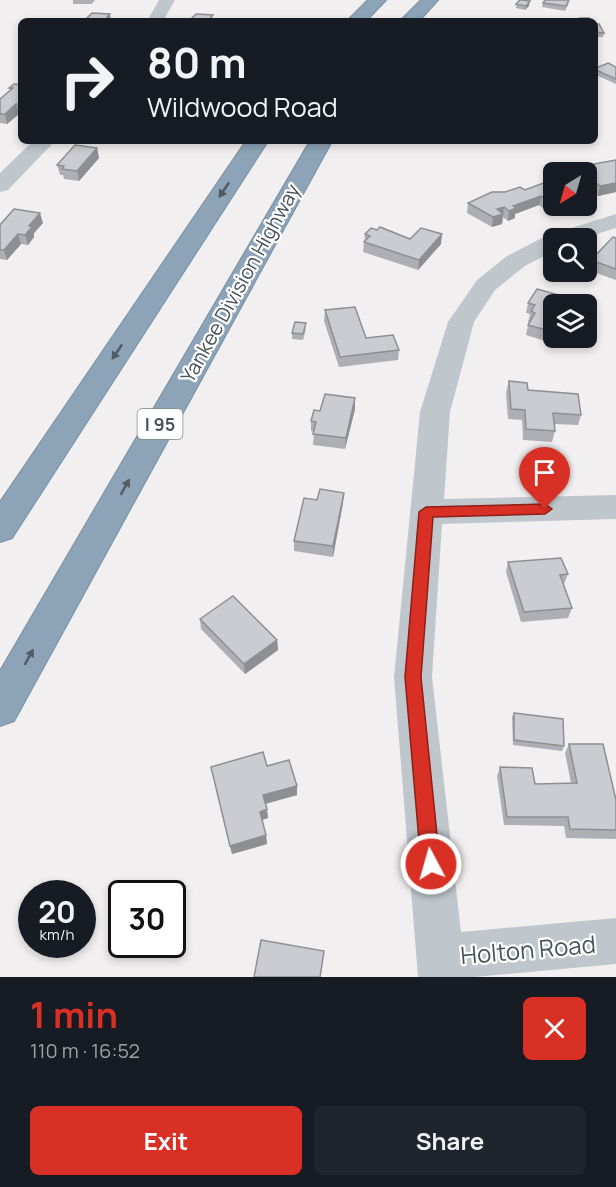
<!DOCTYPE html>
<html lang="en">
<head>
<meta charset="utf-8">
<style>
	:root { --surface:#171b24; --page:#20242c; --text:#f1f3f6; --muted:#9ea1a6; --accent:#d93025 }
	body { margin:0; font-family:Manrope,sans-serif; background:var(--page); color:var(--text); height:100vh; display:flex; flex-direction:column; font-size:22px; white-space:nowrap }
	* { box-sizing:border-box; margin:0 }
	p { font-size:20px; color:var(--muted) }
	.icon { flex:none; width:33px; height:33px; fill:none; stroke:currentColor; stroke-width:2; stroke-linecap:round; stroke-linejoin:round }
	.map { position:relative; height:977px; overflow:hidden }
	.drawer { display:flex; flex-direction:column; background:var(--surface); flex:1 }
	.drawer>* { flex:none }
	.banner { position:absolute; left:18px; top:18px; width:580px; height:126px; border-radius:9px; box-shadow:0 3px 9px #0003; background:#171b24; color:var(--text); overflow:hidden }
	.needle { width:39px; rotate:217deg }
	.tools { position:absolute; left:543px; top:162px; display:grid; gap:12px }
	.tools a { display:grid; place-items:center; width:54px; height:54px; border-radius:9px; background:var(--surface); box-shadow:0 3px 9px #0003; font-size:30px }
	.speed { position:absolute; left:18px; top:880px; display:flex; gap:12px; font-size:30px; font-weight:700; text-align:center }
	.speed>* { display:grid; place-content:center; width:78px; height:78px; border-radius:50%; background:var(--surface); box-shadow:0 3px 9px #0003; line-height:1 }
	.speed small { font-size:15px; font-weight:400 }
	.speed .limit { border:3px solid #111; border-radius:9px; background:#fff; color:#111 }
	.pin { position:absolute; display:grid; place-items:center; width:51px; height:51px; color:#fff; margin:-62px -26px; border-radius:50% 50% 50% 0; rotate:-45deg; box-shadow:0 0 6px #0007 }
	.pin .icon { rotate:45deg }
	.me { position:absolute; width:66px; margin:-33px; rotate:354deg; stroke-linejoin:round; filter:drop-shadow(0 0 4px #0008) }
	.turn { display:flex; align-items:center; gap:21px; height:126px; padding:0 30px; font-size:27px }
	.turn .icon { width:78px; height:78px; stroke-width:2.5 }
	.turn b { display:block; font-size:42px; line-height:51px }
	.round { display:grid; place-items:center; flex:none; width:63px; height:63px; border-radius:9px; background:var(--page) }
	.summary { display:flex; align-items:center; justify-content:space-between; height:102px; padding:0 30px }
	h1 { font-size:36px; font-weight:700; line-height:45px; color:var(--accent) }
	.button { display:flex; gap:12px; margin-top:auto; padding:12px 30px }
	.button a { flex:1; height:69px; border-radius:9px; background:var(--accent); color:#fff; font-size:24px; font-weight:700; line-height:69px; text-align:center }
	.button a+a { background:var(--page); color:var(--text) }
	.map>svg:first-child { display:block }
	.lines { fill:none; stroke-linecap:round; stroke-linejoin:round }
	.highway-casing { stroke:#788fa4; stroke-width:2 }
	.minor { fill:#bfc7cd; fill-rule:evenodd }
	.highway { fill:#8da4b8; fill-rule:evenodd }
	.wall { fill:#aeafb4 }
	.shaded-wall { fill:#8d8f92 }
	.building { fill:#caccd1; stroke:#8d8f92; stroke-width:1.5 }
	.oneway { fill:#505b64 }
	.route { fill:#d93025; stroke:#8d1f18; stroke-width:1.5 }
	.labels { text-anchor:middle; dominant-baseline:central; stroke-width:4.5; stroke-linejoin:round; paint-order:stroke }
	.shield { fill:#fff; stroke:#80878c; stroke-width:1.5 }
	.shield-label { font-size:18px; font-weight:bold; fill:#49535b }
	.street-label { font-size:20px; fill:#49535b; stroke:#fff }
	.near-street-label { font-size:24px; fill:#49535b; stroke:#fff }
</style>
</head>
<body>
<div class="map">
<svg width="616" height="977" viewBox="0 0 616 977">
	<rect width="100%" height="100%" fill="#f2eff0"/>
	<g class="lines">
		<!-- highway casing -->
		<g class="highway-casing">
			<path id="highway" d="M368,0H386L366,21H347Z
				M421,0H438L419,21H400Z
				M246,141H268L12,538L0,542V502Z
				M310,141H332L14,721L0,726V671Z"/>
		</g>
		<!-- minor -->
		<path class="minor" d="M159,0H175L163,21H147Z
			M33,141H55L8,190L0,192V173Z
			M616,214V228L584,238H554V251L525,266L495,290L474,322L450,412L444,499L616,495V519L442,524L432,677L461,932L616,918V964L475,977H418L394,677L420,412L448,322L477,280L507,256L546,236Z"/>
		<!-- highway -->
		<use href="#highway" class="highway"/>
	</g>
	<!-- wall -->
	<path class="wall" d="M73,0H95L92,4H73Z
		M543,3H569L565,11L542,7Z
		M516,4L529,6L525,10L516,8Z
		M596,24L604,33L603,37H596Z
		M616,67V84L596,75V68Z
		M21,85V114H19L7,124L0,123V99L10,91L9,88Z
		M97,148L99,158L79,181L64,179L63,175H60L57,165Z
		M616,160V192L598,196L586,186V172H576L578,167Z
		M546,182L554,206H557L546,210L539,205L515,214V218L508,221L503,217L502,224L492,227L467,213L468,203L505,192L525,190Z
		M43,223L34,233V237L28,245L21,244L7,260L0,259V225Z
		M365,234L410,239L441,244L418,270L363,252Z
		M616,238V280L588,270L591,260Z
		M528,303L554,304V338H562L558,345L526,335L528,325L529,322H528L530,314L526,313Z
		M325,310L366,338L399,350L398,360L339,367L324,321Z
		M306,329L303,340L292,339V333Z
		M509,381L581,415L578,425L554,424L555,431L552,442L523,440L522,420L508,419L506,392Z
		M355,398V409L345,449L313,445L314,432L311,431V421L320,411Z
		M343,503L333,557L294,551V541Z
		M508,562L568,574L564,584L572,608L568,618L521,622L506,572Z
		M200,619L277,640L278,650L245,674L201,629Z
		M514,713L564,746L562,751L513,745L512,717Z
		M569,744L616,800V839L566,838L564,826L504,825L497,776L500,767L535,784L571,783L565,753Z
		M267,766L297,786V795L266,804L268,818L262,820L266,835L267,844L232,854L211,767Z"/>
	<!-- shaded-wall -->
	<path class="shaded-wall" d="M530,1L529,6L525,10L526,6Z
		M110,14L111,21H104Z
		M16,104L19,114L7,124L5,114Z
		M97,148L99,158L79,181L77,171Z
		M616,183V192L598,196L600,186Z
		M541,196L539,205L515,214V218L508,221L509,211L513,206Z
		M554,198V206H557L546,210L548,200Z
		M504,207L502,224L492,227L493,217L497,209Z
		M40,213L43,223L34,233V237L28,245L25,235L29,226Z
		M18,234L21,244L7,260L4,250Z
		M442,234L441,244L418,270L419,260Z
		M355,398V409L345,449L346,438Z
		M344,493L343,503L333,557V546Z
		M277,640L278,650L245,674L244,664Z
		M297,786V795L264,804L263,795Z
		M267,809L268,818L261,820L260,812Z
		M266,835L267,844L232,854L230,846Z"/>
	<!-- building -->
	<path class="building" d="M520,0H522L530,1L526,6L516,4Z
		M545,0H569L566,6L543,3Z
		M92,13L110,14L104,21H75L78,19H86Z
		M196,14L213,15L208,21H189Z
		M580,18H589L590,21H582Z
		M596,24H599L604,33L596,32Z
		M608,63L616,67V79L596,70V68Z
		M14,84L21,85V105L16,104L5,114H0V99L13,88H9Z
		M75,145L97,148L77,171L62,169L64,166L57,165Z
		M616,160V183L600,186L586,175V172H584L578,167Z
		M546,182L554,187V198L548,200L541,196L513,206L516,208L509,211L504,207L497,209L503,214L493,217L468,203L492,192H505L520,187L525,190Z
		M14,209L40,213L29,226L32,227L25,235L18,234L4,250H0V225Z
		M380,227L410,239L421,228L442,234L419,260L364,242L370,236L365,234L371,228L377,230Z
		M613,237L616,238V269L591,260Z
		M537,289L566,297L562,304H554V332L528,325L535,313L531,311L535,305L528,303Z
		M355,307L366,338L393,335L399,350L340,357L325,310Z
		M295,322L306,323L303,334L292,333Z
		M509,381L527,383L528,390L578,394L581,415L553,413L555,431L526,429L525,410L511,409Z
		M325,394L355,398L346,438L313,434L316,422L311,421L314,410L320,411Z
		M320,489L344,493L333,546L294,541L304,498L317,500Z
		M561,558L568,574L560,575L572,608L524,612L508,562Z
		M233,596L277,640L244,664L200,619Z
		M514,713L563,719L564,746L514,740Z
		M569,744H603L616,800V830L570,829L568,817H507L500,767L532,768L535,784L577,783Z
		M263,752L267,766L289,760L297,786L263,795L267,809L260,812L266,835L230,846L211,767Z
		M261,940L324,951L320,977H254Z"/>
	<!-- one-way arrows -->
	<defs><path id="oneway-solid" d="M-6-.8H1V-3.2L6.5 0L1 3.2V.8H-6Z" transform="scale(1.5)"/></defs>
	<g class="oneway">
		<use href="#oneway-solid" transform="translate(224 190) rotate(124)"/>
		<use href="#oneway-solid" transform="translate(117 352) rotate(124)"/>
		<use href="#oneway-solid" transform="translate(125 487) rotate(-61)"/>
		<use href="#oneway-solid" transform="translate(29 657) rotate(-61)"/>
	</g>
	<!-- route -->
	<path class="route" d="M545,504L552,509L545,514L433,517L421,677L440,864L437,870L431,873L424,870L421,864L405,677L419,512L426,507Z"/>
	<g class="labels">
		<!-- shield labels -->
		<rect class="shield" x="137.5" y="409" width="45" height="30" rx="4.5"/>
		<g class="shield-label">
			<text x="160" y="424">I 95</text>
		</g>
		<!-- street labels -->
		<g class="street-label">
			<text transform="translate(240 283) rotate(-61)">Yankee Division Highway</text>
		</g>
		<!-- near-street labels -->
		<g class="near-street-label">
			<text transform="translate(528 949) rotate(-5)">Holton Road</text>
		</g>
	</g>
</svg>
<div class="tools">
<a><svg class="needle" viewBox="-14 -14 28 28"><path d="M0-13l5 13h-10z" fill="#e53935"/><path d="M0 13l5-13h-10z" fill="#9ea1a6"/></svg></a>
<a><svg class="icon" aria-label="search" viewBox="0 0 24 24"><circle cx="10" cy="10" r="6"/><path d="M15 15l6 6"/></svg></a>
<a><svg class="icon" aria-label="layers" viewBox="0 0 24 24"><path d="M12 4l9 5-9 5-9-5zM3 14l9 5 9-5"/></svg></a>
</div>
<div class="speed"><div>20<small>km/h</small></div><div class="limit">30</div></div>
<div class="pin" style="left:545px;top:509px;background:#d93025"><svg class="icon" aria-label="arrive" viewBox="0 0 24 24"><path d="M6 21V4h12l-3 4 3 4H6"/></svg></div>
<svg class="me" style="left:431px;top:864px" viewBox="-20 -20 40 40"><circle r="17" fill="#d93025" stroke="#fff" stroke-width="3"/><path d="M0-11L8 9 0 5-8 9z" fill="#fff"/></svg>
<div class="banner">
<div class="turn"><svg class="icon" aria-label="right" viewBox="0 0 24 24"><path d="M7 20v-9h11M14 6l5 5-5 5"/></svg><div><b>80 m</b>Wildwood Road</div></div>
</div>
</div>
<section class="drawer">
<div class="summary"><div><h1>1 min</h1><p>110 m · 16:52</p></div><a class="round" style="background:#d93025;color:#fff"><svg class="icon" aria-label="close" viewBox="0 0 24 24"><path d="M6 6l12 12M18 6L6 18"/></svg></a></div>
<div class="button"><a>Exit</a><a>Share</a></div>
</section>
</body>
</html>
